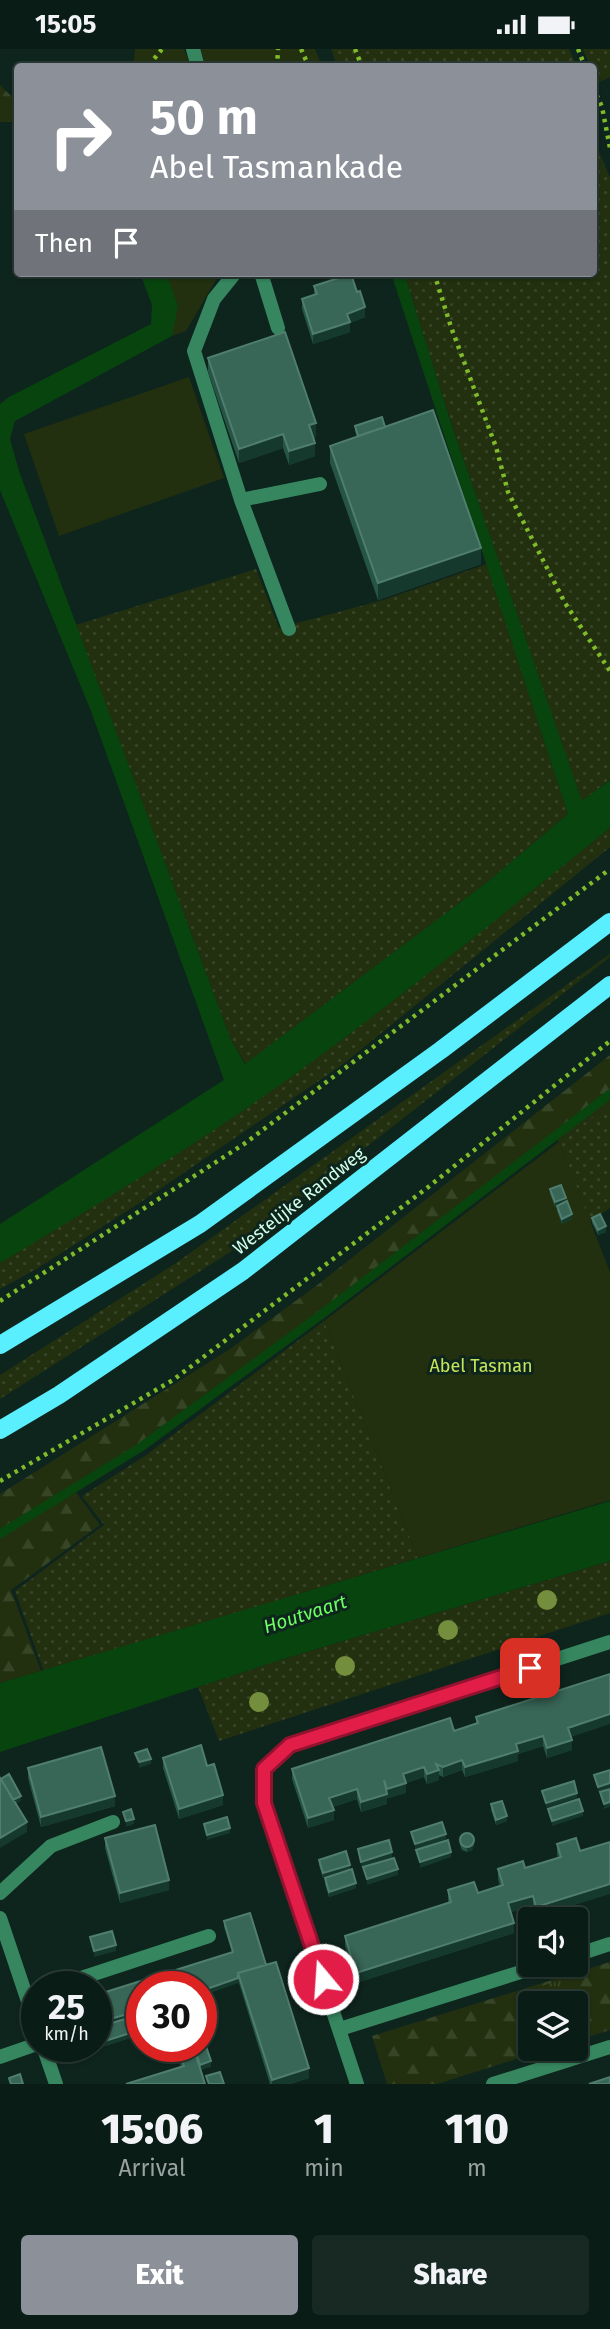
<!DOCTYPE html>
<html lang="en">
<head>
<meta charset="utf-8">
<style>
	:root { --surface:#0a1c16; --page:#182923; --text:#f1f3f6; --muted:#99a1a1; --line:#2a3a35; --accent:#8c9099 }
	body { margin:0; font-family:"Fira Sans",sans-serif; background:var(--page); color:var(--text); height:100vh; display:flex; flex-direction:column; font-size:26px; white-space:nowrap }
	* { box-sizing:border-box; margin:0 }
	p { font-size:23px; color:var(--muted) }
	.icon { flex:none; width:38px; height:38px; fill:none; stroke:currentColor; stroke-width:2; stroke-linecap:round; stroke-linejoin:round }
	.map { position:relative; height:2035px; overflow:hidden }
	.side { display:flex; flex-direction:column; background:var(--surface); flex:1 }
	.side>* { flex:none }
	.guide { position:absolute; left:14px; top:14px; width:583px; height:214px; border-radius:7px; box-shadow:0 2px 5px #0004,0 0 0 2px var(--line); background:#8c9099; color:#fff; overflow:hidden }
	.buttons { position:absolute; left:518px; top:1858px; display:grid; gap:14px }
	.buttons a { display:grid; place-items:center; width:70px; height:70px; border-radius:7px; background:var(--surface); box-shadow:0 2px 5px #0004,0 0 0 2px var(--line); font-size:35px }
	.speed { position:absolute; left:21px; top:1922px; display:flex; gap:14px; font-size:35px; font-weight:700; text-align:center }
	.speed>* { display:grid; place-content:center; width:91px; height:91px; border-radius:50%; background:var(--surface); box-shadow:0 2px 5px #0004,0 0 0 2px var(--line); line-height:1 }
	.speed small { font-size:18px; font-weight:400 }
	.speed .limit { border:10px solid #d22; background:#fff; color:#111 }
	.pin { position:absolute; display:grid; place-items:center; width:60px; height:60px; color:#fff; margin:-30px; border-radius:14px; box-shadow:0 4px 10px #0006 }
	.me { position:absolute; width:77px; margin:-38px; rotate:342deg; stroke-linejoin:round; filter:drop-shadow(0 0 5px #0008) }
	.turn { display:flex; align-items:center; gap:24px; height:147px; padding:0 21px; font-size:32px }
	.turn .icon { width:91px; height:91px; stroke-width:2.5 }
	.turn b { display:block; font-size:49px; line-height:60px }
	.then { display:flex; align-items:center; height:66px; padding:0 21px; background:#0003; gap:14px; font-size:26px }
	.eta { display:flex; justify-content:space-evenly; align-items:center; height:119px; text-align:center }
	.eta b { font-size:42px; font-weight:800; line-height:49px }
	.button { display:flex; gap:14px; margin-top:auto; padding:14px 21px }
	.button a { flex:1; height:80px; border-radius:7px; background:var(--accent); color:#fff; font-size:28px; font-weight:800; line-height:80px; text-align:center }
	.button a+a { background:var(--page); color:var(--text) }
	.status { display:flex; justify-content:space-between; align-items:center; height:49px; padding:0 35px; background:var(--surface); direction:ltr }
	.status svg { height:19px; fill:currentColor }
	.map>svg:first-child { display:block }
	.grass { fill:url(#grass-dots) }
	.forest { fill:url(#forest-firs) }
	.park { fill:url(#park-tufts) }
	.garden { fill:#223010 }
	.water { fill:#08440e }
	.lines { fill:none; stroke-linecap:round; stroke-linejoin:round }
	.stream { stroke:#08440e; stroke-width:9 }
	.path { stroke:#80bc29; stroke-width:4.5; stroke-dasharray:3.5 5; stroke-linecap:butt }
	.lane { stroke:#36875f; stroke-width:14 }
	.street { stroke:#36875f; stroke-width:14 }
	.primary { stroke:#59efff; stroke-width:18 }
	.tree { fill:#738f3d }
	.wall { fill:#265445 }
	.shaded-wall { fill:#15392d }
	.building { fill:#386657; stroke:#507e6e; stroke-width:2 }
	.route-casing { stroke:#92132f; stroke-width:18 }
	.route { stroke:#e11d48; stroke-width:12 }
	.labels { text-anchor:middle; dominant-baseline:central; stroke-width:6; stroke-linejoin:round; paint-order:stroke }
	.street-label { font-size:18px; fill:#d2ffec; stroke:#0e251d }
	.park-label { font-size:18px; fill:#c6e558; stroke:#0e251d }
	.water-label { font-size:19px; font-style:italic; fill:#6bff60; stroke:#0e251d }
</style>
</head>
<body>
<div class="status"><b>15:05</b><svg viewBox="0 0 49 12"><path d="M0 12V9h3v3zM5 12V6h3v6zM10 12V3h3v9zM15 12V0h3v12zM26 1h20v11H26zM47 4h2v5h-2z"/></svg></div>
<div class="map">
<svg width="610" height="2035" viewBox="0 0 610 2035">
	<defs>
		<pattern id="grass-dots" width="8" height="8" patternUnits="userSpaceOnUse" patternTransform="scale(1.75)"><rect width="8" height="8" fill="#223010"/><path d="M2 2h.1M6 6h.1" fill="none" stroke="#374527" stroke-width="1.8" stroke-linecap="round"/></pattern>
		<pattern id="forest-firs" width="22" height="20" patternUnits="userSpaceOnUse" patternTransform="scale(1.75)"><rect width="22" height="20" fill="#223010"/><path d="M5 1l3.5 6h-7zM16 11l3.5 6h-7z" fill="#374527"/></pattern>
		<pattern id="park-tufts" width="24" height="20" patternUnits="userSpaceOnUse" patternTransform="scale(1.75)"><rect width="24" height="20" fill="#223010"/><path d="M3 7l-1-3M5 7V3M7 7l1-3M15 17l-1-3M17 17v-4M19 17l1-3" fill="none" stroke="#374527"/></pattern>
	</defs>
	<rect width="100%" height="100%" fill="#0e251d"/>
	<!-- grass -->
	<path class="grass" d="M331,0H569L577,17H337Z
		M583,0H610V28L597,34L593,18L590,17Z
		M593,88L610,129V730L582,753L453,380L404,224H593Z
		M487,515L568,765L490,831L246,1015L231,991L76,576L256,520L279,579L383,551Z
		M610,779V798L342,1016L141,1153L38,1219L0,1240V1214L186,1098L408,940Z
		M610,905V908L238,1198L0,1350V1326L176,1214Z
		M610,1054V1159L590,1173L559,1093Z
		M324,1272L418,1509L44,1623L15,1542L104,1476L82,1447L145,1407Z
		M610,1512V1564L219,1692L198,1638L280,1611Z"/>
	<!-- forest -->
	<path class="forest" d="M0,36L17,53V73H0Z
		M610,1006V1054L559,1093L552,1085L331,1255L75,1442L100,1476L11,1541L41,1622L0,1634V1445L230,1300L316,1237Z
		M610,1913V1981L576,1992V1955H530V2000H548L437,2035H387L372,1987Z"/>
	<!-- park -->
	<path class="park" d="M564,1930L572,1955H530V1984L518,1944Z"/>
	<!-- garden -->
	<path class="garden" d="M135,0H184L191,17H133Z
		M200,0H315L322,17H206Z
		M166,224H220L186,282L172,287Z
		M189,328L224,429L59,487L24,385Z
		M559,1093L610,1223V1451L418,1509L324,1272Z"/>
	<!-- water -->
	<path class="water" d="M140,224H166L178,257L172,287L15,372L10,390L19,422L231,991L245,1015L490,831L568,765L391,224H404L453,380L582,752L610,731V779C505,863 401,949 291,1028C198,1095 98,1155 0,1214V1175L224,1031L91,662L0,441V355L9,348L151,275L152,256Z
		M610,1452V1512L280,1611L0,1703V1634Z"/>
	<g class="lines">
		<!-- stream -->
		<path class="stream" d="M0,1485L141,1398L322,1265L610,1045"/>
		<!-- path -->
		<path class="path" d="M301,0L309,18
			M355,0L362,18
			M578,0L585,18
			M153,18L154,10L162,0
			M277,18L278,0
			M593,38L602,58L610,99
			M434,224L451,278L496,398L508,443L565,554L610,622
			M0,1252L244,1095L610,820
			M0,1432L173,1331L427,1139L610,992"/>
		<!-- lane -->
		<path class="lane" d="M193,0L198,18
			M235,224L214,250L194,302L241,451
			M261,224L278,279
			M289,580L241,451L320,435
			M57,1937L209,1887"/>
		<!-- street -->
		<path class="street" d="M0,1844L51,1797L113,1773
			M0,1869L37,1979
			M576,1906L610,1895
			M340,1980L543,1916
			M43,1997L56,2035
			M0,2008L37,1995
			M357,2035L264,1754V1720L290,1696L610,1593
			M493,2035L610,1998"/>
		<!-- primary -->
		<path class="primary" d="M0,1296L200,1175L441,1001L610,873
			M0,1381L59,1346L243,1222L610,936"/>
	</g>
	<!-- trees -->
	<g class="tree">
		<circle cx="547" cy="1551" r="10"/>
		<circle cx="448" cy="1581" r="10"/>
		<circle cx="345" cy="1617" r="10"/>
		<circle cx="259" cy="1653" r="10"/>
	</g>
	<!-- wall -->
	<path class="wall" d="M314,237L365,268L350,274V283L313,295L302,260V250L314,246Z
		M208,309L316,388L313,389L315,407L289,416L283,399L239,414L208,323Z
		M355,377L385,378L481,515L378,551L330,414V397L357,388L355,382Z
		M550,1140L566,1152L572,1170L562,1175L557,1162V1158H555L550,1145Z
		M592,1169L606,1183L598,1186L592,1174Z
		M476,1668L571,1688L572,1701L547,1709L543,1697L518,1705V1712L465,1728L462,1721L443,1728L439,1726V1731L427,1735L424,1728L406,1734V1744L387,1749V1755L361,1763L357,1750L333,1758L334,1771L308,1779L292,1730V1720L454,1682L476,1674Z
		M163,1709L207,1717L223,1756L179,1770L163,1719Z
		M28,1719L115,1757L41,1778L28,1729Z
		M491,1755L507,1772L496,1776L491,1761Z
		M105,1789L169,1841L120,1854L105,1799Z
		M576,1789L536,1868L533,1857L511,1863L514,1884L356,1934L345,1897V1887L448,1854V1841L478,1844L500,1837L498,1830V1820L525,1819L558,1809L557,1805V1795Z
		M460,1791L474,1796L472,1801L467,1803L462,1801L460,1796Z
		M319,1811L350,1821L356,1839L329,1848L325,1835V1829L343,1823L323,1829L319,1816Z
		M224,1872L266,1916L309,2029L290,2035H270L239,1934L142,1937L138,1978L135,1968L126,1971L130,1989L76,2006L73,1997H96V1946L232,1903L224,1878Z
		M178,1999L205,2035L181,2018L178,2009Z"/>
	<!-- shaded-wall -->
	<path class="shaded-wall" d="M365,258V268L350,274V283L313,295V285L347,265Z
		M316,374V388L309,390V376Z
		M283,385V399L239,414V400Z
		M315,394V407L289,416V402Z
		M481,499V515L378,551V534Z
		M566,1149V1154L555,1158V1153Z
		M572,1165V1170L562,1175V1170Z
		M606,1177V1183L598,1186V1181Z
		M610,1665V1675L568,1689V1679Z
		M543,1687V1697L518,1705V1712L465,1728V1718L516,1695Z
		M572,1691V1701L547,1709V1699Z
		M151,1710V1715L139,1719V1713Z
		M462,1711V1721L443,1728V1718Z
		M424,1718V1728L406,1734V1744L387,1750V1740L403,1725Z
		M439,1721V1731L427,1735V1725Z
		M610,1734V1739L598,1743V1738Z
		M357,1740V1750L329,1759V1749Z
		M577,1744V1749L546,1759V1754Z
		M387,1745V1755L361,1763V1753Z
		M223,1746V1756L179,1770V1760Z
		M21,1747V1752L11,1758V1752Z
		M115,1747V1757L41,1778V1768Z
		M610,1753V1758L604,1760V1755Z
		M334,1761V1771L308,1779V1769Z
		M583,1762V1767L552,1777V1772Z
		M507,1767V1772L496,1776V1771Z
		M134,1770V1775L126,1778V1772Z
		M27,1773V1783L0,1799V1789Z
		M230,1779V1784L207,1791V1786Z
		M446,1785V1790L415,1801V1795Z
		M474,1791V1796L472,1801L467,1803V1798Z
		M392,1803V1808L361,1818V1813Z
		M451,1803V1808L420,1819V1813Z
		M350,1816V1821L323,1829V1824Z
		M398,1820V1826L367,1836V1830Z
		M169,1831V1841L120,1854V1844Z
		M356,1834V1839L329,1848V1843Z
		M610,1835V1845L536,1868V1858Z
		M533,1847V1857L508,1864V1854Z
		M514,1874V1884L356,1934V1924Z
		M116,1896V1902L94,1908V1902Z
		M238,1929L239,1934L201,1947V1942Z
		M135,1963V1968L96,1980V1974Z
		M142,1972V1977L138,1978V1973Z
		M130,1984V1989L76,2006V2001L90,1997H96V1995Z
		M211,2012V2018L200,2021V2016Z
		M309,2019V2029L290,2035H272V2031Z"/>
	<!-- building -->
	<path class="building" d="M351,225L357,243L360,242L365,258L347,265L350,273L313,285L302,250L317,245L314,237Z
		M285,283L316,374L309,376L315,394L289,402L283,385L239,400L208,309Z
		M433,361L481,499L378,534L330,397Z
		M382,368L385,378L358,387L355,377Z
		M561,1136L566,1149L555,1153L550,1140Z
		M567,1152L572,1165L562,1170L557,1157Z
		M600,1165L606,1177L598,1181L592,1169Z
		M610,1625V1665L568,1679L572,1691L547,1699L543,1687L516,1695L518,1702L465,1718L462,1711L443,1718L436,1715L439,1721L427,1725L424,1718L403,1725L406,1734L387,1740L384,1731L387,1745L361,1753L357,1740L329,1749L334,1761L308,1769L292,1720L450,1669L454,1682L478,1674L476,1668Z
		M201,1696L207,1717L214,1715L223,1746L179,1760L163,1709Z
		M101,1698L115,1747L41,1768L28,1719Z
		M147,1700L151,1710L139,1713L135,1704Z
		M610,1721V1734L598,1738L594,1726Z
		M9,1725L21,1747L13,1751L1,1730Z
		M0,1729L27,1773L0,1789Z
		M574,1732L577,1744L546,1754L542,1742Z
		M610,1740V1753L604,1755L600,1743Z
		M579,1750L583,1762L552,1772L548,1760Z
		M502,1752L507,1767L496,1771L491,1755Z
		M131,1760L134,1770L126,1772L123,1763Z
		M227,1768L230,1779L207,1786L204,1775Z
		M442,1773L446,1785L415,1795L411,1783Z
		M155,1776L169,1831L120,1844L105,1789Z
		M460 1791a7 7 0 1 1 14 0a7 7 0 1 1-14 0Z
		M576,1789L580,1802L610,1793V1835L536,1858L533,1847L508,1854L514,1874L356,1924L345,1887L451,1853L448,1841L474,1833L478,1844L503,1836L498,1820L523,1812L525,1819L561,1808L557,1795Z
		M389,1791L392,1803L361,1813L358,1800Z
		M448,1791L451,1803L420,1813L416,1801Z
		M346,1802L350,1816L323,1824L319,1811Z
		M394,1809L398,1820L367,1830L363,1818Z
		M352,1820L356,1834L329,1843L325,1829Z
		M250,1864L266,1916L238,1924V1929L201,1942V1937H142V1972L138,1973L135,1963L96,1974V1946L233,1903L224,1872Z
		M112,1882L116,1896L94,1902L90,1888Z
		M276,1913L309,2019L272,2031L238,1924Z
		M125,1970L130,1984L96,1995V1979Z
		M201,1983L211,2012L200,2016L194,1997H201Z
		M75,1997H90L76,2001Z
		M186,1997H193L205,2035H126L184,2017L178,1999Z
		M220,2023L224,2035H209L206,2027Z
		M20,2025L23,2035H11L9,2029Z
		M610,2028V2035H589Z"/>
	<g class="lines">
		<!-- route casing -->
		<g class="route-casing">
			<path id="route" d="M323,1930L264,1754V1720L290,1696L530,1619"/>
		</g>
		<!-- route -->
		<use href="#route" class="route"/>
	</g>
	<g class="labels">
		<!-- street labels -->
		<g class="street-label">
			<text transform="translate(299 1152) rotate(-38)">Westelijke Randweg</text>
		</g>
		<!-- park labels -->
		<g class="park-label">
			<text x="481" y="1317">Abel Tasman</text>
		</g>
		<!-- water labels -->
		<g class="water-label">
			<text transform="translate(305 1565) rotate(-18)">Houtvaart</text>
		</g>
	</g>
</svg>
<div class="buttons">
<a><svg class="icon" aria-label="sound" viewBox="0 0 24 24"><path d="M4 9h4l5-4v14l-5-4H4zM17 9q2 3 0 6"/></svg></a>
<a><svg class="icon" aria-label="layers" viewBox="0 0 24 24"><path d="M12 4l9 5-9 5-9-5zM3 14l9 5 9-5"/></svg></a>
</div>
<div class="speed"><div>25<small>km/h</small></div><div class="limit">30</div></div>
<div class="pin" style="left:530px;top:1619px;background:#d93025"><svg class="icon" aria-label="arrive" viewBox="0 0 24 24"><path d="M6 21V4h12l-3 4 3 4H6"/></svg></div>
<svg class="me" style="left:323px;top:1930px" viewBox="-20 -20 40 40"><circle r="17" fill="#e11d48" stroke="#fff" stroke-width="3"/><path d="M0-11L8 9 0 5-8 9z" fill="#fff"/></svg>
<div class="guide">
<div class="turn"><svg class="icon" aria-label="right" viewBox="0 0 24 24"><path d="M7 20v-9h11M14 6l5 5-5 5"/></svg><div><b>50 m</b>Abel Tasmankade</div></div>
<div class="then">Then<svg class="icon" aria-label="arrive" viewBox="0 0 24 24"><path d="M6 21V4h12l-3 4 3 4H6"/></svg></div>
</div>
</div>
<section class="side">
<div class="eta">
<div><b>15:06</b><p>Arrival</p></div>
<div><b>1</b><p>min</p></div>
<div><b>110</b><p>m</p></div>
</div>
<div class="button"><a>Exit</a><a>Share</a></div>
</section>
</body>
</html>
